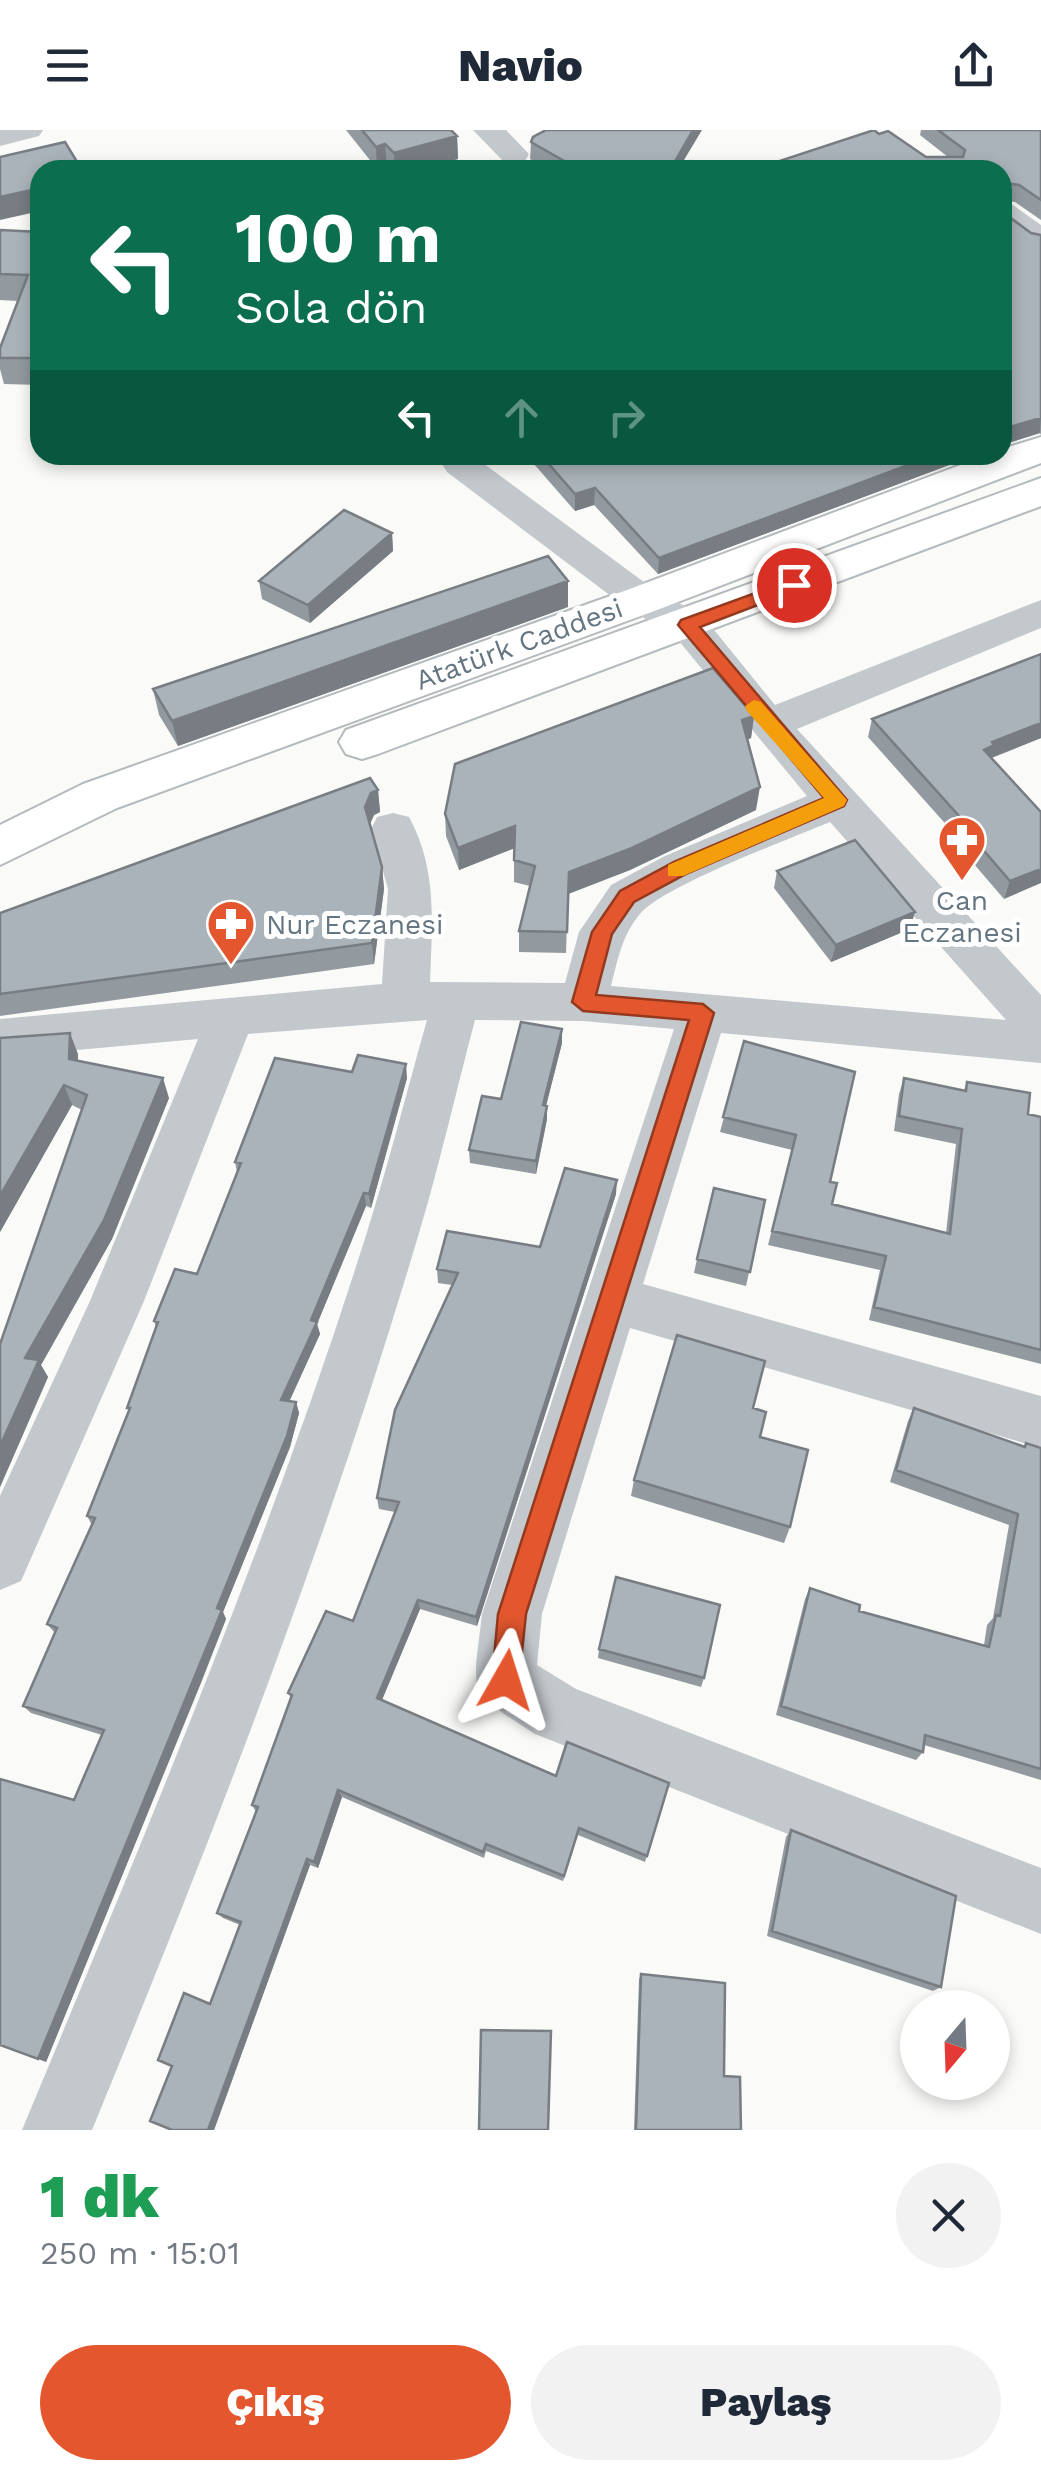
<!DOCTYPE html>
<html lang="tr">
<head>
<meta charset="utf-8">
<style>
	:root { --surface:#fff; --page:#f2f2f3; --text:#1f2937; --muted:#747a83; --accent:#e4572e }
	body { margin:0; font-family:"Work Sans",sans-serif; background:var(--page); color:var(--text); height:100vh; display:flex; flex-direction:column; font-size:38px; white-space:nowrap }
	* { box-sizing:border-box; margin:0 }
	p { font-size:32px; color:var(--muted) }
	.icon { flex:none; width:55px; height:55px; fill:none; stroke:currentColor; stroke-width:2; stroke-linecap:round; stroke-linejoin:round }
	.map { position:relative; height:2000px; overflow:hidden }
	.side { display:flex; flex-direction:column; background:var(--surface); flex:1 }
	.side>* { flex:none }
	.hud { position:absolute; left:30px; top:30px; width:982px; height:305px; border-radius:30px; box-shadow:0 5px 15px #0003; background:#0b6e4f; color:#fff; overflow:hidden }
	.needle { width:65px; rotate:199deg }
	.controls { position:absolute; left:900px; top:1860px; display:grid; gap:20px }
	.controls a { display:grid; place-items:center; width:110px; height:110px; border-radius:50%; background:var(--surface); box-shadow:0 5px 15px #0003; font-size:50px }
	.pin { position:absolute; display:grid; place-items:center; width:85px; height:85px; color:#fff; margin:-42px; border:5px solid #fff; border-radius:50%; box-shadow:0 2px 10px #0007 }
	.me { position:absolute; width:110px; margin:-55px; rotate:6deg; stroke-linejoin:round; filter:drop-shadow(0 0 8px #0008) }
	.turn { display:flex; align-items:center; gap:35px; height:210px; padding:0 40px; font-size:45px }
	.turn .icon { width:130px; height:130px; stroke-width:2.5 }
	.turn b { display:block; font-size:70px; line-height:85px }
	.lanes { display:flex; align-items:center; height:95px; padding:0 40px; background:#0003; justify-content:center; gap:50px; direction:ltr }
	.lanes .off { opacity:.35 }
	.round { display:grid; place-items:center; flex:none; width:105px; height:105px; border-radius:52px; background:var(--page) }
	.overview { display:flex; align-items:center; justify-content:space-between; height:170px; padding:0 40px }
	h1 { font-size:60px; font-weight:800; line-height:75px; color:#1e9e55 }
	.cta { display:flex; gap:20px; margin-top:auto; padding:20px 40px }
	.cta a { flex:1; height:115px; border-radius:60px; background:var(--accent); color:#fff; font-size:40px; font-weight:800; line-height:115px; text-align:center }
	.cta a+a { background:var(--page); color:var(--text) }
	header { display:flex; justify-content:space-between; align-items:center; height:130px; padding:0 40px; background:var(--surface); font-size:45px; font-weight:800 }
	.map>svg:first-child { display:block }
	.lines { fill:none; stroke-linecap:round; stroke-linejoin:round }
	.major-casing { stroke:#b5babe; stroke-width:4 }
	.minor { fill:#c3c8cc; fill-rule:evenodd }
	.major { fill:#fff; fill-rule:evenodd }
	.wall { fill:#929a9f }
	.shaded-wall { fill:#777d82 }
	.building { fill:#aab3b9; stroke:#777d82; stroke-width:2.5 }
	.route { fill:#e4572e; stroke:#94391e; stroke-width:2.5 }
	.slow { fill:#f59e0b }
	.labels { text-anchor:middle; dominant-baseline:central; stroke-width:10; stroke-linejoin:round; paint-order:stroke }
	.street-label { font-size:28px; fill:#657683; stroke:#fff }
	.poi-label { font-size:28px; fill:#657683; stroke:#fff }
</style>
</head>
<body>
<header><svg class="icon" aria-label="menu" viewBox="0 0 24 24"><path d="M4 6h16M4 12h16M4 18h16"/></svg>Navio<svg class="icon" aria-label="share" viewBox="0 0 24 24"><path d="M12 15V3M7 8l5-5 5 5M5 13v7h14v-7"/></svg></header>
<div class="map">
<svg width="1041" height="2000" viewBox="0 0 1041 2000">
	<rect width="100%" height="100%" fill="#fafaf8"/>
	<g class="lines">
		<!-- major casing -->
		<g class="major-casing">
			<path id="major" d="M1041,307V333L657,480L117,678L0,735V695L83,654L627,460L987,325H1002V319Z
				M1041,348V376L378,624L362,629L346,624L339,612L346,600Z"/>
		</g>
		<!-- minor -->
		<path class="minor" d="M0,0H43L39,6L0,16Z
			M473,0H506L529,24L525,31H503Z
			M1002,73L1013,75L1041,95V120L1029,117L1002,97Z
			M436,325H472L656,461L702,485L775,575L1041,470V498L797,599L1041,865V933L721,903L643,1154L1041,1266V1318L630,1198L542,1484L537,1535L576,1559L1041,1738V1804L535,1604C464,1559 473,1565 482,1484L674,899L583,891L475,890C456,961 440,1033 419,1103C329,1408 213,1706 92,2000H22C145,1704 271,1408 367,1102C389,1032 407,961 427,890L248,904L144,1171L21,1451L0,1460V1366L90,1171L198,909L0,927V889L382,854L388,759L371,699L377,687L393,683L409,687C438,740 432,795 430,852L565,853L579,802L611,755L665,726L807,666L674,505L628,479L447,342ZM830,692L1006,890L611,856C618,829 622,805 640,784C661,757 792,708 830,692Z"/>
		<!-- major -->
		<use href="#major" class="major"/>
	</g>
	<!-- wall -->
	<path class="wall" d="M346,0H451L457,6L458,29L417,40H390L387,37L377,39Z
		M921,0H1041V90L1015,72L1004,71V83L1031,103L1041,105V305L1040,303L1002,315V40L926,27H948L920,5Z
		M531,12L678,40H550L530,29Z
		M0,100L40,102V255L4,254L0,239V218L18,171L0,170Z
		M526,325H976L658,444L594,375L575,381Z
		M392,403L393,421L310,493L262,469L259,451Z
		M568,477L178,616L159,585L153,559Z
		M1041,524V608L992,628L1041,682L1004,769L949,705L951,700L868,607L872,589Z
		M754,586L751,608L747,610L756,680L630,740L568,764L566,823L519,822V801L530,756L514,752V718L459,740L446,706L445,684Z
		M378,660L380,682L374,685L370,694L382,737L384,759L374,834L0,886V783Z
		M777,741L910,799L831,832L774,758Z
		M0,908L78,924V931L169,968L112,1109L41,1235L48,1247L0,1357V1214L82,980L72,975L0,1102Z
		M744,911L830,1052L832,1074L946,1103L956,1014L894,1001L899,964L904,948L964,960L967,952L1028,984L1041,987V1234L869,1190L880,1140L768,1115L792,1020L720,1002Z
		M562,913L546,975L547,976V989L536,1044L470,1033L469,1020L501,969Z
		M352,942L407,948L371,1078L366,1076L317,1194L320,1204L289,1271L296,1272L299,1283L290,1317L223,1482L226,1489L46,1932L74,1670L102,1605L31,1583L23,1576L55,1503L47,1494L92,1395L87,1386L129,1281L127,1278L156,1197L154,1191L197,1144L237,1042L235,1032Z
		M616,1064L477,1496L420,1479L382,1570L556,1646L669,1653L645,1732L578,1705L563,1751L486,1721L484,1728L342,1667L318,1738L310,1735L214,2000H172L210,1874L240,1795L223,1788L217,1783L256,1682L252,1675L291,1568L288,1563L353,1491L395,1382L379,1379L377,1368L452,1155L438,1153L437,1139L540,1117Z
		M765,1070L746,1156L694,1143L697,1129Z
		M753,1278L760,1307L790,1397L784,1413L631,1366L634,1350Z
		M914,1278L1024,1317L1026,1313L1041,1318V1650L924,1615L923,1622L916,1630L776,1585L805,1469L810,1458L859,1481L984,1515L987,1495L993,1488L1009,1395L890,1352L908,1291Z
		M599,1519L704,1548L701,1557L598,1528Z
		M791,1700L941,1857L933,1861L767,1806L786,1707Z
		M641,1844L724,1946L741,2000H634L639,1849Z"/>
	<!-- shaded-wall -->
	<path class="shaded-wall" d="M693,0H702L678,40H670Z
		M457,6L458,29L417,40H395L394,23Z
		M385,14L387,37L377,39L376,17Z
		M40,58V81L0,90V67Z
		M1041,288L1040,303L1002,315V306L1006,298Z
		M935,325H976L658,444L659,428Z
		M595,358L594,375L575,381V364Z
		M392,403L393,421L310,493L308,475Z
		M568,451V477L178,616L172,591Z
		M754,586L751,608L738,613L742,590Z
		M1041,593V608L990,628L984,620L992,612Z
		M760,657L756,680L630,740L568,764L569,742Z
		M378,660L380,682L374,685L367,700L365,677L371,663Z
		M515,696V718L459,740L458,718Z
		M382,737L384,759L374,834L372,813Z
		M1041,739V753L1004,769L1010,751Z
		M915,782L910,799L831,832L836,815Z
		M562,899V913L543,988V975Z
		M70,903L78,924L77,949L69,929Z
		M406,934L407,948L371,1078L369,1064Z
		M163,948L169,968L112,1109L41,1235L48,1247L0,1357V1316L25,1228Z
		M64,955L72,975L0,1102V1066Z
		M547,976V989L536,1044V1031Z
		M617,1050L616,1064L477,1496L476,1487Z
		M364,1063L366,1076L317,1194L320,1204L285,1281L281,1270L311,1190Z
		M296,1272L299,1283L290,1317L223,1482L226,1489L201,1553L46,1932L38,1929L217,1478Z
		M418,1470L420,1479L379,1577L377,1568Z
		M338,1660L342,1667L318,1738L314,1732Z
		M307,1729L310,1735L214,2000H208Z"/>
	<!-- building -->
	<path class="building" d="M362,0H451L457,6L394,23L385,14L376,17Z
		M546,0H693L670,40H580L531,12L533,7Z
		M874,0L879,4L888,1L926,27H963L965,20L938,0H1041V70L1019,55L1004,53V83L1031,103L1041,105V288L1006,298L1002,304V40H752Z
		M65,12L82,40H40V58L0,67V27Z
		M0,100L40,102V233H38L39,228H0V218L28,145L0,144Z
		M541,325H935L659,428L595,358L575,364Z
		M344,380L392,403L308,475L259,451Z
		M548,426L568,451L172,591L153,559Z
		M1041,524V593L992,612L994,615L984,620L1041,682V739L1010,751L955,687L959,686L872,589Z
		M713,538L754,586L742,590L760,657L632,718L569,742L567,802L519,801L535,736L514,730L515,696L458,718L445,684L455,634Z
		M370,648L378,660L371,663L365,677L382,737L372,813L0,864V783Z
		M855,710L915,782L836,815L777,741Z
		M521,892L562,899L543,975L547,976L536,1031L469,1020L482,966L501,969Z
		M70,903L69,929L163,948L104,1090L25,1228L39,1230L0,1316V1214L87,965L64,955L0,1066V908Z
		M744,911L855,942L830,1052L837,1053L832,1074L950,1104L962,999L899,986L904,948L966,961L967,952L1030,963L1028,984L1041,987V1220L874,1177L886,1126L772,1101L796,1005L723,987Z
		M358,925L406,934L369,1064L364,1063L311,1190L317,1192L281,1270L296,1272L287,1306L217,1478L222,1480L38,1929L0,1915V1649L74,1670L104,1600L23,1576L57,1498L47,1494L95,1388L87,1386L130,1278H127L158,1192L154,1191L175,1139L197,1144L241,1033L235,1032L275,928L352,942Z
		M565,1038L617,1050L476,1487L418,1470L377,1568L556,1646L567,1612L669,1653L647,1726L579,1698L564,1746L486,1714L483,1722L338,1660L314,1732L307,1729L208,2000H172L150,1991L172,1936L158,1930L184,1863L210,1874L241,1792L217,1783L258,1677L252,1675L292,1565L288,1563L326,1481L353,1491L399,1372L377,1368L395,1280L458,1143L437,1139L447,1101L540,1117Z
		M714,1058L765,1070L750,1142L697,1129Z
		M677,1205L765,1231L753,1278L766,1282L760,1307L808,1320L790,1397L634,1350Z
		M914,1278L1025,1317L1026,1313L1041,1318V1639L925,1605L923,1622L781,1576L810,1458L860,1475L859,1481L989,1517L996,1485L1000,1486L1018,1384L896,1340Z
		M616,1447L720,1475L704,1548L599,1519Z
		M791,1700L956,1766L941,1857L772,1801Z
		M641,1844L725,1853L724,1946L740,1947L741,2000H636Z
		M481,1900L551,1901L548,2000H479Z"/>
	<!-- route -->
	<path class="route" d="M794,449L800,451V459L700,497L847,670L844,676L688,743L634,772L612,804L596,865L703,874L714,883L526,1484L519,1550L515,1560L506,1564L496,1560L492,1550L498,1484L689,890L583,881L572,872L592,802L620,761L674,732L824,668L678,495L681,490Z"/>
	<!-- slow -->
	<path class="slow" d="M754,570L761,572L847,670L844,676L683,746H668V735L824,668L747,581L745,576Z"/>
	<!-- icons -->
	<defs>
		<g id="pharmacy-pin" transform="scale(2.5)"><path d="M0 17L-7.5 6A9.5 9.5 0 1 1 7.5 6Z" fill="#e4572e" stroke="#fff"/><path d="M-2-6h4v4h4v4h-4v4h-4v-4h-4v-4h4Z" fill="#fff"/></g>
	</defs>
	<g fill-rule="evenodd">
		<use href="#pharmacy-pin" x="962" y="710"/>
		<use href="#pharmacy-pin" x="231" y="794"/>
	</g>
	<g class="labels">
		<!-- street labels -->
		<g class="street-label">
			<text transform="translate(519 514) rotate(-20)">Atatürk Caddesi</text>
		</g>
		<!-- poi labels -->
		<g class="poi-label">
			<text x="962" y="770">Can<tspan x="962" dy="32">Eczanesi</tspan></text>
			<text x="266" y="794" text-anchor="start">Nur Eczanesi</text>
		</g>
	</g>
</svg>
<div class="controls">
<a><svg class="needle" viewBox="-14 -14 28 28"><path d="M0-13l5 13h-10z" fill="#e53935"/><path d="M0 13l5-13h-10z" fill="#747a83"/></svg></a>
</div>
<div class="pin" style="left:794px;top:455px;background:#d93025"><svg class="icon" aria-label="arrive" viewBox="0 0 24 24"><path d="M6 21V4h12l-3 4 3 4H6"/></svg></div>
<svg class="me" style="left:506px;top:1550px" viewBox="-20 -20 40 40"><path d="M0-17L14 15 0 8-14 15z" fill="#e4572e" stroke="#fff" stroke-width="4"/></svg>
<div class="hud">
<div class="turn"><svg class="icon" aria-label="left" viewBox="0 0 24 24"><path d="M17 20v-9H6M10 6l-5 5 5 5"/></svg><div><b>100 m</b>Sola dön</div></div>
<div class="lanes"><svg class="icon" aria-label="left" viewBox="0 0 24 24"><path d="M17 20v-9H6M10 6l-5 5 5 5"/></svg><svg class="icon off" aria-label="ahead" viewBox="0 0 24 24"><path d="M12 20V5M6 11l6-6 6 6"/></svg><svg class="icon off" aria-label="right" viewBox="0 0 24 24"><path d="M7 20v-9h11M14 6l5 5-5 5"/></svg></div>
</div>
</div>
<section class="side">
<div class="overview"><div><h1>1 dk</h1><p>250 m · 15:01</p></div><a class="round"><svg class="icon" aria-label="close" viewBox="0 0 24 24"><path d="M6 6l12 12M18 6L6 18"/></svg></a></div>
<div class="cta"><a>Çıkış</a><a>Paylaş</a></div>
</section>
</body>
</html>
